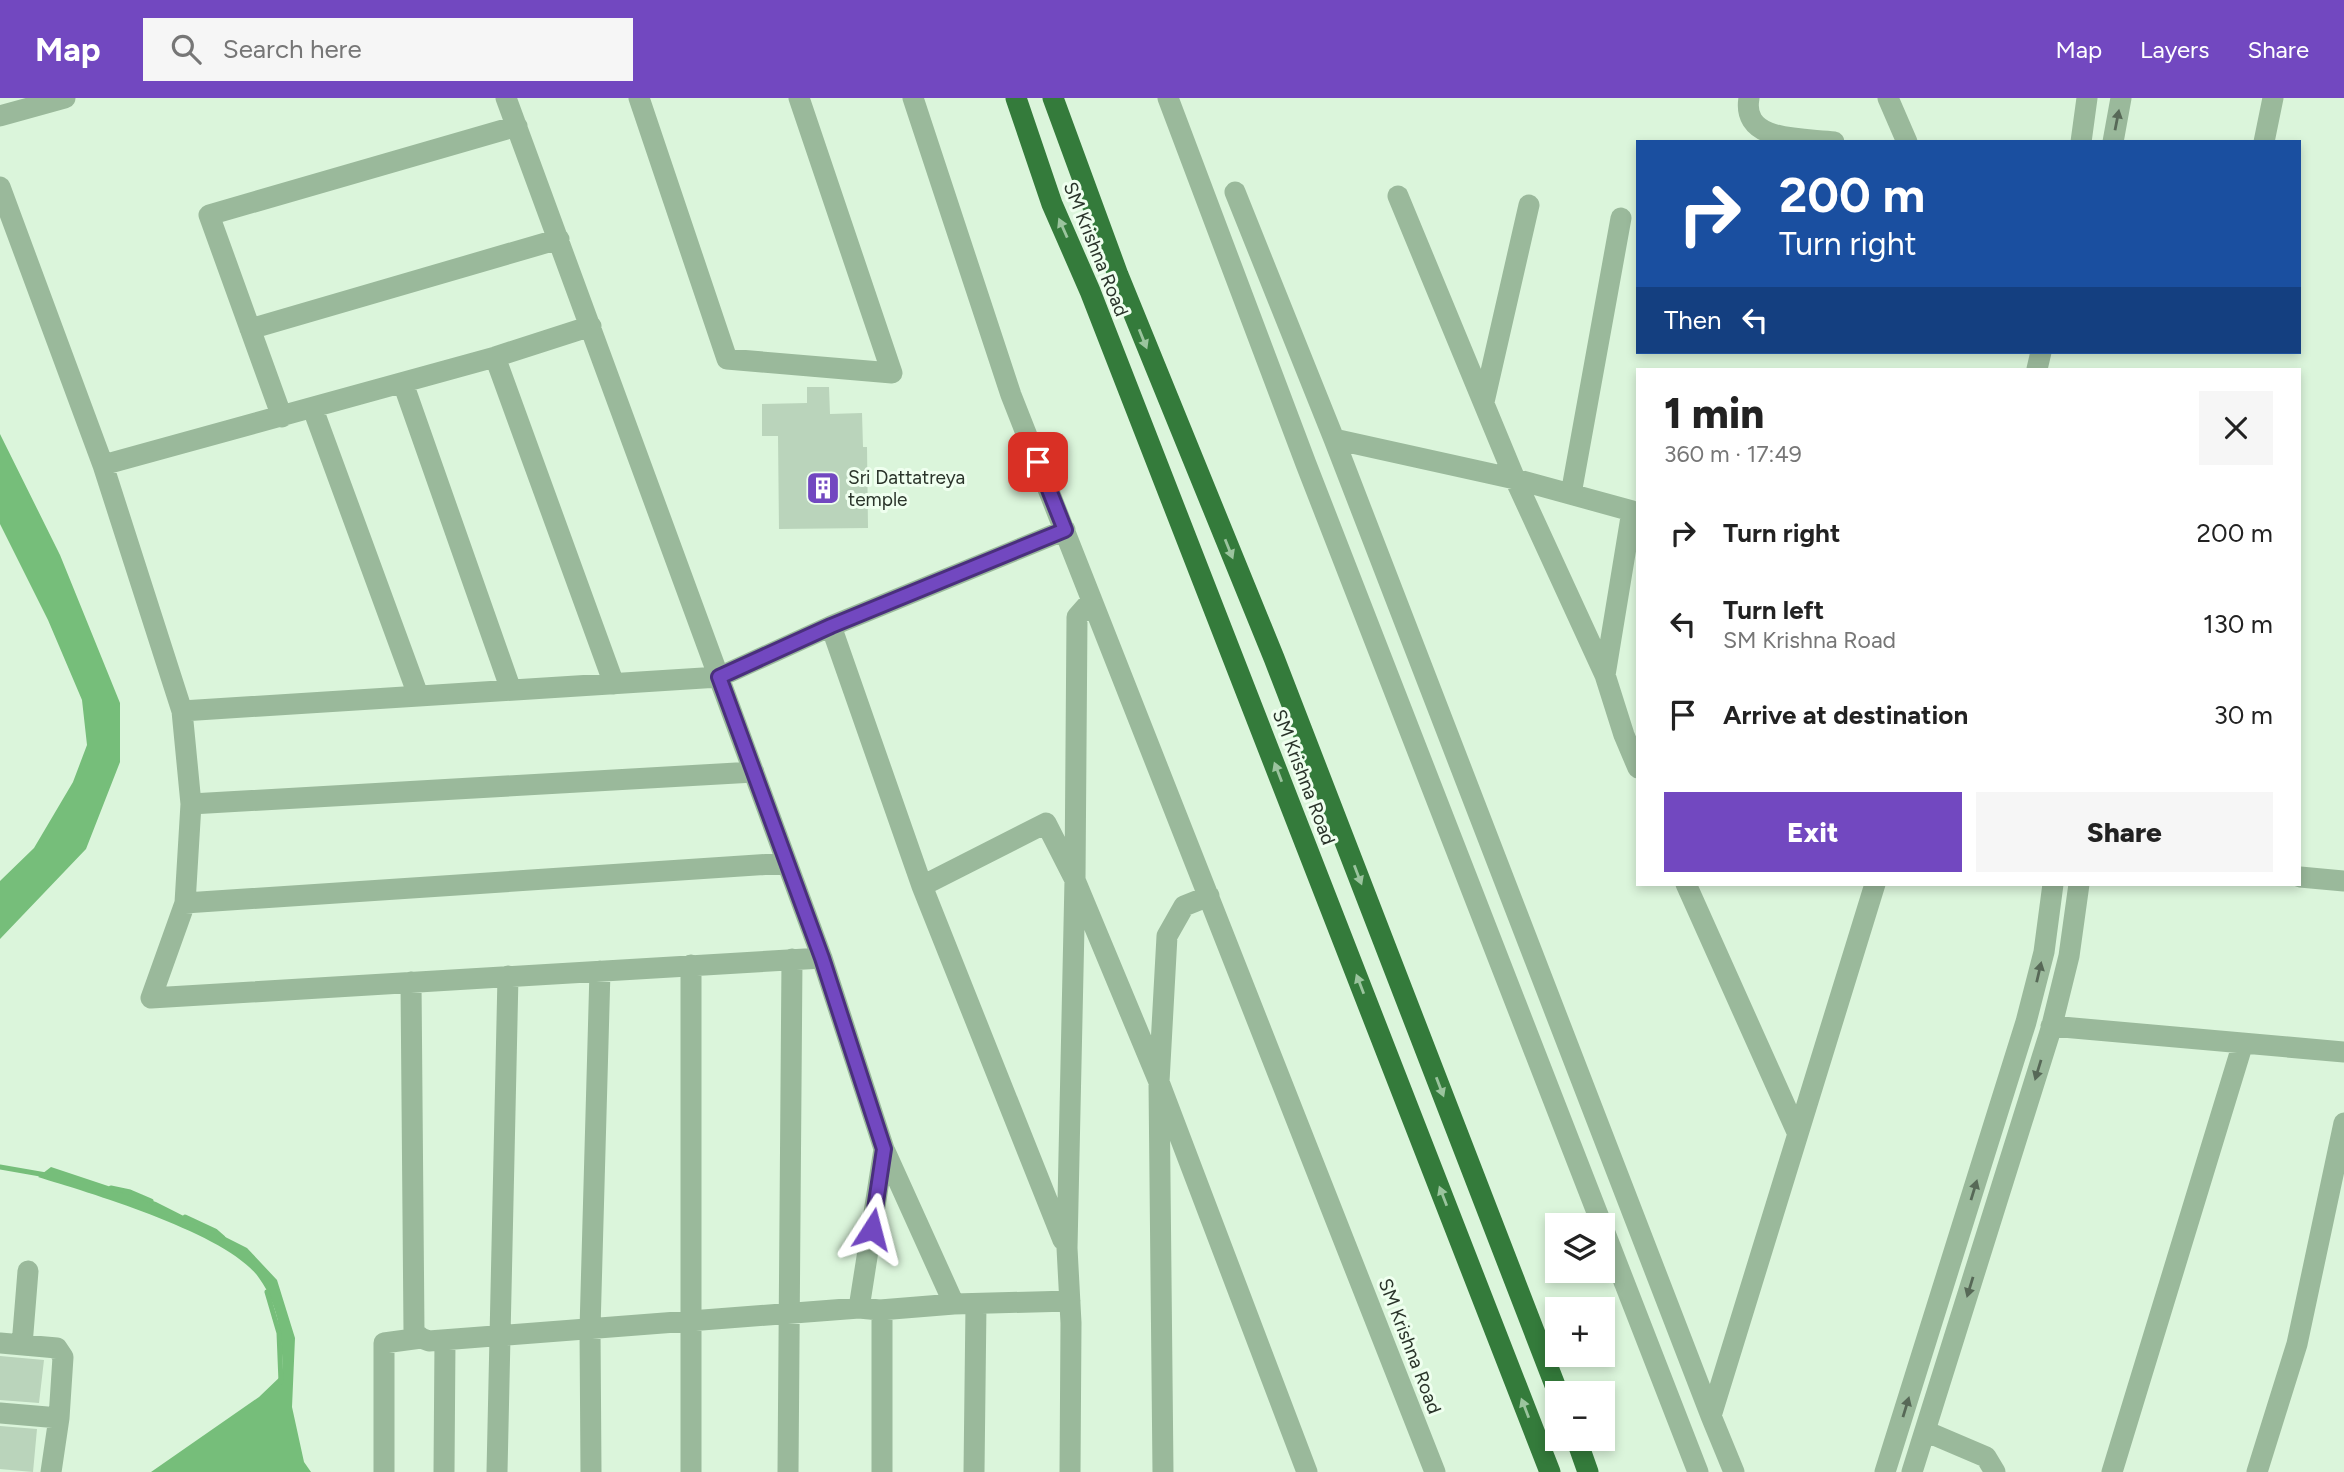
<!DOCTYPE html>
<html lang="en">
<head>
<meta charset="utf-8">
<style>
	:root { --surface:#fff; --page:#f6f6f6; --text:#222; --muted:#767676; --accent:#7248c0 }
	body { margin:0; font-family:Figtree,sans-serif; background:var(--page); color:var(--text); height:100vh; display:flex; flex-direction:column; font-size:26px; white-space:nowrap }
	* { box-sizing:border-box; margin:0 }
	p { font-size:23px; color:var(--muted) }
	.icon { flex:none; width:38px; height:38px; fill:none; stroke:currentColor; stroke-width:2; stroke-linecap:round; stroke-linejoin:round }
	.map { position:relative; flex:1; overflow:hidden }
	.sheet { position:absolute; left:1636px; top:270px; width:665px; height:518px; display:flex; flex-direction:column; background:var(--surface); border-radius:0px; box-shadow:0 4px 10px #0003 }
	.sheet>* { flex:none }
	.banner { position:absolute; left:1636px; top:42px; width:665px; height:214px; border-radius:0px; box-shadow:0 4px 10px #0003; background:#1a4fa0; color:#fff; overflow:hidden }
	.tools { position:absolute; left:1545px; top:1115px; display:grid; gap:14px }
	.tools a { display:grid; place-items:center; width:70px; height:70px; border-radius:0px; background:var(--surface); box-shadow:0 4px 10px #0003; font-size:35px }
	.pin { position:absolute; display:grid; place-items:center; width:60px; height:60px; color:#fff; margin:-30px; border-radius:14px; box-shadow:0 4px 10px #0006 }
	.me { position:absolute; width:77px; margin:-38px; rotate:9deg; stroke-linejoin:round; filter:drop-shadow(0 0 5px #0008) }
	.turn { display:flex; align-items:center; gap:24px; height:147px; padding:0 28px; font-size:32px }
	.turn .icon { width:91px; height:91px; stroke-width:2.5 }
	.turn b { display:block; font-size:49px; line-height:60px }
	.then { display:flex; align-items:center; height:66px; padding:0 28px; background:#0003; gap:14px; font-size:26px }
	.round { display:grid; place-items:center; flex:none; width:74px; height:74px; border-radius:0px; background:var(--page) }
	.headline { display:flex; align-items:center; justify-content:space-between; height:119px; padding:0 28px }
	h1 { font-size:42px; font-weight:800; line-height:52px }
	.primary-button { display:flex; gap:14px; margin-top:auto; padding:14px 28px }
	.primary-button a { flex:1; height:80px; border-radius:0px; background:var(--accent); color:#fff; font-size:28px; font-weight:800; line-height:80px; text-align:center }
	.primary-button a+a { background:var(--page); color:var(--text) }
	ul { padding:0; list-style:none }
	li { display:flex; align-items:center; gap:21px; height:91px; padding:0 28px }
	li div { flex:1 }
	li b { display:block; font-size:26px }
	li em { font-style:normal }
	header { display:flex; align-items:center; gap:42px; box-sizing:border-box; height:98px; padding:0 35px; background:var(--accent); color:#fff }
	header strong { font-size:33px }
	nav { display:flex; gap:38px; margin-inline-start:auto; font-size:24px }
	.search { width:490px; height:63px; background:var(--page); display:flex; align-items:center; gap:18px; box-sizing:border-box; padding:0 24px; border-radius:0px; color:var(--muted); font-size:26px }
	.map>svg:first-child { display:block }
	.water { fill:#76be7a }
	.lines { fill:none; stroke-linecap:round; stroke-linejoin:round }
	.stream { stroke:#76be7a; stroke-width:5 }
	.building { fill:#bad4bb }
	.minor { stroke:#9ab99b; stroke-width:21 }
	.highway { stroke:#347b3b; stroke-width:21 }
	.oneway { fill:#576957 }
	.oneway2 { fill:#9bc49e }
	.route-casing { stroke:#4a2f7d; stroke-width:18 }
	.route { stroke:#7248c0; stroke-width:12 }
	.labels { text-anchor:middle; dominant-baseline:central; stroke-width:6; stroke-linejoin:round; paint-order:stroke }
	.street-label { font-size:19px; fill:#2a342a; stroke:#efffef }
	.poi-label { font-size:19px; fill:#2a342a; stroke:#efffef; text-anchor:start }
</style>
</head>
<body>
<header>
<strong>Map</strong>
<div class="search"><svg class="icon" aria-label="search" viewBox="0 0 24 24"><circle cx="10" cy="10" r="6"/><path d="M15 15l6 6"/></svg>Search here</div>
<nav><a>Map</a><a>Layers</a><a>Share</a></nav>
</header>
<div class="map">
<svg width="2344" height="1374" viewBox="0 0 2344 1374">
	<rect width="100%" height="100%" fill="#dbf5db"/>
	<!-- water -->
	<path class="water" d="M0,336L60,457L120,605V664L86,751L0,841V783L34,750L73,684L87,647L82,602L48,522L0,426Z
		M51,1069L156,1104L247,1150L277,1182L295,1240L292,1309L304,1364L311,1374H151L259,1299L283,1276C282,1242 280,1209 259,1180C229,1136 90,1095 38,1079Z"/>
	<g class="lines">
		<!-- stream -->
		<path class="stream" d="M0,1069L46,1077
			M111,1090L130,1094L151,1103
			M185,1119L215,1133L223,1140
			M267,1194L279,1235L281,1284"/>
	</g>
	<!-- building -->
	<path class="building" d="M807,289H829L830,316L862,315L863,349H867L868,430L779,431L778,338H762V306L807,305Z
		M0,1258L44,1262L39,1305L0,1302Z
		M0,1328L37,1331L33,1374L0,1371Z"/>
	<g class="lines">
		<!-- minor -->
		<path class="minor" d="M506,0L822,860L884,1051L954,1206
			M639,0L727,261L892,275L799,0
			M913,0L1011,297L1435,1374
			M1168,0L1306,366L1698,1374
			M1749,0C1741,45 1804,40 1834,44
			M1888,0L1907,44
			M0,18L65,0
			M2081,44L2087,0
			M2113,44L2121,0
			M2264,44L2273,0
			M0,89L103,367L182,613L191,706L185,805L151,900L822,860
			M1235,94L1334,341L1711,1318
			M1398,98L1515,381L1605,577
			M250,231L559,141
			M495,259L614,586
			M2037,271L2041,254
			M403,285L511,592
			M1484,304L1529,107
			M313,311L418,597
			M282,319L209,117L517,28
			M1334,341L1515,381L1632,413L1605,577L1624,637L1638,670
			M103,367L495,259L591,228
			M1571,396L1621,120
			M831,528L922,788L1063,1142
			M182,613L719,579L831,528L1065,432
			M191,706L754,674
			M2300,779L2344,783
			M1686,786L1797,1034
			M922,788L1046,725L1075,782L1159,984L1307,1374
			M185,805L787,765
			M411,884L414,1234L421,1240L429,1243L859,1210L880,1212L882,1221V1374
			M2051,928L2344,954
			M859,1210L884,1051
			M880,1212L954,1206L1070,1203
			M0,1245L57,1250L63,1259L59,1320
			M22,1247L28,1173
			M0,1315L59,1320L51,1374
			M1925,1333L1986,1359L1995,1374
			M384,1374V1245L421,1240
			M444,1374L445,1242
			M497,1374L508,878
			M591,1374L590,1231L600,873
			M691,1374V867
			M788,1374L792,861
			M974,1374L976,1206
			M1070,1374L1071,1225L1067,1150L1075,782L1077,519L1092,502
			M1163,1374L1159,984L1167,838L1184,808L1209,798
			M1734,1374L1711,1318L1875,786
			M1885,1374L2026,924L2044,854L2053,786
			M1912,1374L2051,931L2069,858L2079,786
			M2112,1374L2243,945
			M2257,1374L2297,1246L2344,1025"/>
		<!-- highway -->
		<path class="highway" d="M1016,0L1052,106L1090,193L1550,1374
			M1053,0L1118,177L1274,560L1558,1295
			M1576,1340L1588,1374"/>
	</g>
	<!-- one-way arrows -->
	<defs><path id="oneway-solid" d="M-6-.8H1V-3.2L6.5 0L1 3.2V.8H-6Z" transform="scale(1.75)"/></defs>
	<g class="oneway">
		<use href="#oneway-solid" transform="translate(2117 22) rotate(-79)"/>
		<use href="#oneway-solid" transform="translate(2039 874) rotate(-77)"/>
		<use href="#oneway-solid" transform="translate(2038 972) rotate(107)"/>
		<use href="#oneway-solid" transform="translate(1974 1092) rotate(-73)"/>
		<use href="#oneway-solid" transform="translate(1970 1189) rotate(107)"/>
		<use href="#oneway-solid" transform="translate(1906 1309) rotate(-73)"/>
	</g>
	<g class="oneway2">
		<use href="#oneway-solid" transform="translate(1063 130) rotate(-114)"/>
		<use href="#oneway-solid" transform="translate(1143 241) rotate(68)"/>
		<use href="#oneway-solid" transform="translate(1229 451) rotate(68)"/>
		<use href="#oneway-solid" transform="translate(1278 674) rotate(-111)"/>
		<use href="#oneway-solid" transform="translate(1358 777) rotate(69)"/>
		<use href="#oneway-solid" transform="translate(1360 886) rotate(-111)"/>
		<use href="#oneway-solid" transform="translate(1440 989) rotate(69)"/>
		<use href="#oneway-solid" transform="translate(1443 1098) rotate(-111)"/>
		<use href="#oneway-solid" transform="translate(1525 1310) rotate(-111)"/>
	</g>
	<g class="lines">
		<!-- route casing -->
		<g class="route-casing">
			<path id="route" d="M872,1131L884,1051L822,860L719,579L831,528L1065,432L1038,364"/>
		</g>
		<!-- route -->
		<use href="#route" class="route"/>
	</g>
	<!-- icons -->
	<defs>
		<g id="building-square" transform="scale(1.75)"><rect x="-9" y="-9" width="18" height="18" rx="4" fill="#7248c0" stroke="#efffef"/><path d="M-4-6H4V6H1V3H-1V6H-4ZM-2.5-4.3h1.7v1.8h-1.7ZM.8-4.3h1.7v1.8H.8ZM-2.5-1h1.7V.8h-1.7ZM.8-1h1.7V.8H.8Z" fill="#fff"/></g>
	</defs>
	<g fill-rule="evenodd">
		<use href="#building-square" x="823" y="390"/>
	</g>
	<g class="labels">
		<!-- street labels -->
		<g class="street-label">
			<text transform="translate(1096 151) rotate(68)">SM Krishna Road</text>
			<text transform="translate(1304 679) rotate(69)">SM Krishna Road</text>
			<text transform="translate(1410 1248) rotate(69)">SM Krishna Road</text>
		</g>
		<!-- poi labels -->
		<g class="poi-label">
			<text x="848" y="379">Sri Dattatreya<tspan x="848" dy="22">temple</tspan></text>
		</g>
	</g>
</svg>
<div class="tools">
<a><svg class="icon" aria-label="layers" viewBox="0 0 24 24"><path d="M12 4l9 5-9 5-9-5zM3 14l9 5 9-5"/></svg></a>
<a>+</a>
<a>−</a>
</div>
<div class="pin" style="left:1038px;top:364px;background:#d93025"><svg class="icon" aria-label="arrive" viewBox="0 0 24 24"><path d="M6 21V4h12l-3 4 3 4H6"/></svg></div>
<svg class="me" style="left:872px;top:1131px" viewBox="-20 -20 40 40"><path d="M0-17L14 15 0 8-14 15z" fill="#7248c0" stroke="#fff" stroke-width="4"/></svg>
<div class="banner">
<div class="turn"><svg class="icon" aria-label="right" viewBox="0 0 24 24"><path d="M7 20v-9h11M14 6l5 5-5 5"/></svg><div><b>200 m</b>Turn right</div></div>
<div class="then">Then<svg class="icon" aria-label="left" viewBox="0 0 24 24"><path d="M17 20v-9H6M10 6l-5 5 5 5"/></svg></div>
</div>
<section class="sheet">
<div class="headline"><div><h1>1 min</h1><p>360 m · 17:49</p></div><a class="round"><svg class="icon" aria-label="close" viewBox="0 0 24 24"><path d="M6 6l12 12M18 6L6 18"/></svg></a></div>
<ul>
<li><svg class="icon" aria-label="right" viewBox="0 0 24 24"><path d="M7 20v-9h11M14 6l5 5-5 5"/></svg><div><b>Turn right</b></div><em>200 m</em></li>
<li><svg class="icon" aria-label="left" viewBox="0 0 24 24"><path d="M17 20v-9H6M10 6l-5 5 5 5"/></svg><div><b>Turn left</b><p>SM Krishna Road</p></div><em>130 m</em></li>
<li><svg class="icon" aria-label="arrive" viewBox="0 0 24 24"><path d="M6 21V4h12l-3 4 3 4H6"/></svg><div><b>Arrive at destination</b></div><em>30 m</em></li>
</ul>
<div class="primary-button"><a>Exit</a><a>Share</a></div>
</section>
</div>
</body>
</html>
